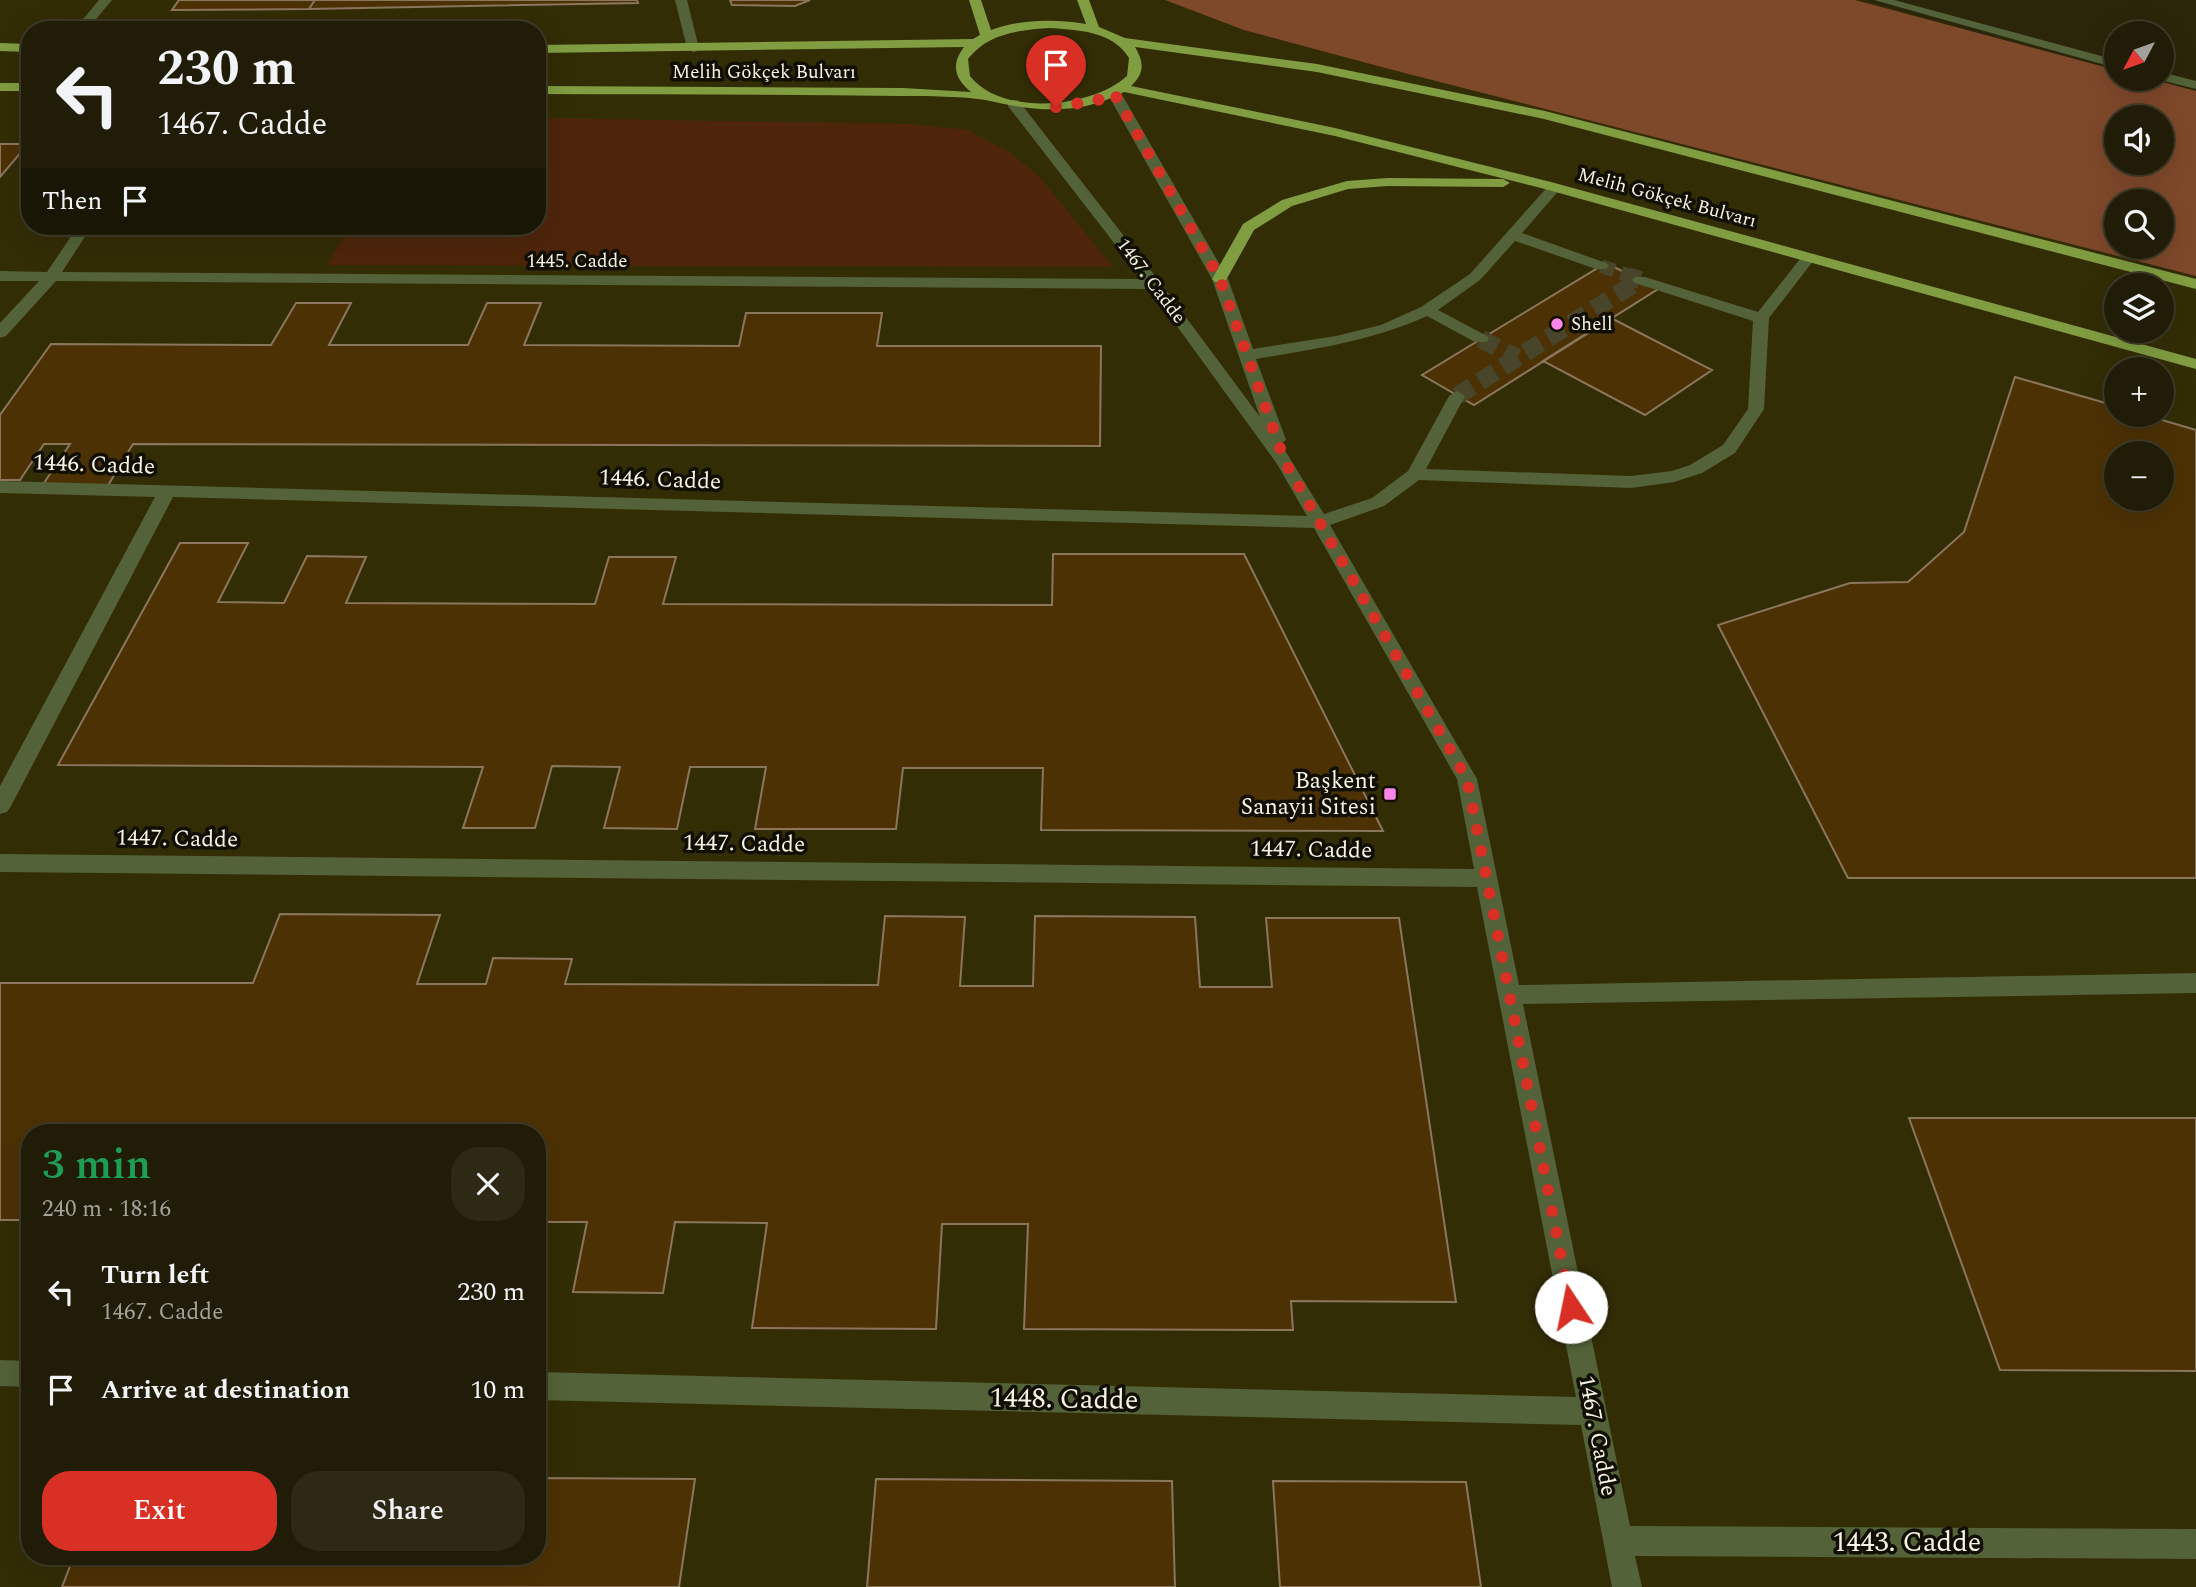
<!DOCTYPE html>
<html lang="en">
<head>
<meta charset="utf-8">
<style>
	:root { --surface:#201c07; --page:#2d2915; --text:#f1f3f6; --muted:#a2a19b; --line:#3d3a28; --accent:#d93025 }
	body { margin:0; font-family:Spectral,serif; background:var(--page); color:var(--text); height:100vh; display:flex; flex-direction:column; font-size:26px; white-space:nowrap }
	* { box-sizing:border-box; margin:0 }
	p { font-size:23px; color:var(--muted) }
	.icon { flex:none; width:38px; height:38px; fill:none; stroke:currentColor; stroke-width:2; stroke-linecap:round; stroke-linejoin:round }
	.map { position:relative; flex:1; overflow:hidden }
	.details { position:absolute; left:21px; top:1124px; width:525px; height:441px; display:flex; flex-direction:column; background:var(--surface); border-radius:28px; box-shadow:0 7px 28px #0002,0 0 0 2px var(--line) }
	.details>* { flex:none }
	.guide { position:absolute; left:21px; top:21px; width:525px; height:214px; border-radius:28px; box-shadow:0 7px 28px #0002,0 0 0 2px var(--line); background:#201c07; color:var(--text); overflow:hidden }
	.needle { width:46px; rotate:229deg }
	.fabs { position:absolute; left:2104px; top:21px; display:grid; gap:14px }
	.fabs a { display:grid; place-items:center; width:70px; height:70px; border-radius:50%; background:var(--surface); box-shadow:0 7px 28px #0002,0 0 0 2px var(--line); font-size:35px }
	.pin { position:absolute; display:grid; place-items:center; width:60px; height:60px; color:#fff; margin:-72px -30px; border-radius:50% 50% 50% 0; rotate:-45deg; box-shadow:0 0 7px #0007 }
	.pin .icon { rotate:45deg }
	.me { position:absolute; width:77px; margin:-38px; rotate:349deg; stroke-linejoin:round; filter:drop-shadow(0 0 5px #0008) }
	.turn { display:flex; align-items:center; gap:24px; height:147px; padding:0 21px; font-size:32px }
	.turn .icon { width:91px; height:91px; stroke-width:2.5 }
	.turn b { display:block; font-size:49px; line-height:60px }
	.then { display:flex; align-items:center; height:66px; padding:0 21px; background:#0003; gap:14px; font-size:26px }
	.round { display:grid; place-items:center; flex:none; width:74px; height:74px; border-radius:28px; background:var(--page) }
	.head { display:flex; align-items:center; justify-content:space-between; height:119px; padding:0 21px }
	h1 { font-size:42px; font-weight:600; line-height:52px; color:#1e9e55 }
	.cta { display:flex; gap:14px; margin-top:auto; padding:14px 21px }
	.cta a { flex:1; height:80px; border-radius:28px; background:var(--accent); color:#fff; font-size:28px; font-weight:600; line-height:80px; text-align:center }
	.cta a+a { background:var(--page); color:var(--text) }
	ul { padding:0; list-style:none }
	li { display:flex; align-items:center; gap:21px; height:98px; padding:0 21px }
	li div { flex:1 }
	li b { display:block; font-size:26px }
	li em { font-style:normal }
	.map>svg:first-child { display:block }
	.built { fill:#332d06; fill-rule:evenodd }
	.green { fill:#4e250b }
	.forest { fill:#7e482a; fill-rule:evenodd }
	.building { fill:#4c3104; stroke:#8a765d; stroke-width:2; fill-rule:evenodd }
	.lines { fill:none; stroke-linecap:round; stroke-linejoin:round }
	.minor-tunnel-far1 { stroke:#49452a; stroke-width:14; stroke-dasharray:14 7; stroke-linecap:butt }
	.minor-tunnel { stroke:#49452a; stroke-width:18; stroke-dasharray:18 9; stroke-linecap:butt }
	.minor { fill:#536238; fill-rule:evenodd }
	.major { fill:#809d41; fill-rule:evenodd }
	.route { stroke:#d93025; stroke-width:12; stroke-dasharray:0 21.6 }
	.poi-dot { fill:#f987e8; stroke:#110f04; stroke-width:2.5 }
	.labels { text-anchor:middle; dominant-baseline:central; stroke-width:7; stroke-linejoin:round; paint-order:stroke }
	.far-street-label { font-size:19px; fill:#f6f3e2; stroke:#110f04 }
	.far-poi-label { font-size:19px; fill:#f6f3e2; stroke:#110f04; text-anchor:start }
	.street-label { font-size:23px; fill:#f6f3e2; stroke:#110f04 }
	.poi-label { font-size:23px; fill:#f6f3e2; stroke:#110f04; text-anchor:end }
	.near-street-label { font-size:28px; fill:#f6f3e2; stroke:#110f04 }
</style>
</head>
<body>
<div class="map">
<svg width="2196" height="1587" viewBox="0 0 2196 1587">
	<rect width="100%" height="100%" fill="#2b2609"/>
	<!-- built -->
	<path class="built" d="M0,0H1863L2116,74V79L2196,98V1587H0ZM30,30H537V226H30ZM2116,117H2161V163H2116ZM2116,201H2161V247H2116ZM2116,285H2161V331H2116ZM2116,369H2161V415H2116ZM2116,453H2161V499H2116ZM30,1132H537V1556H30Z"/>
	<!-- green -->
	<path class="green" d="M537,118L912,124L968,130L1009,152L1040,177L1113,267L328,265L349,226H537Z"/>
	<!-- forest -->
	<path class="forest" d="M1165,0H1855L2116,70V79H2151L2196,91V276L1393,70L1244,30ZM2116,117H2161V163H2116ZM2116,201H2161V247H2116Z"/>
	<!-- building -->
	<path class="building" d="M179,0H315L309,9L172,10Z
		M315,0H637L638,3L309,9Z
		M730,0H810L795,6L732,5Z
		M0,144H28L0,177Z
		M1606,263L1658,289L1474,405L1422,375Z
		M296,303H351L329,345H468L487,303H541L524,345L739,346L746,313H882L877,346H1101L1100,446L133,444L107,487L42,486L70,444H44L20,480H0V415L51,344L271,345Z
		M1611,318L1712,370L1645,415L1543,361Z
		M2015,377L2116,406V415H2145L2196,430V878H1848L1718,625L1850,583L1908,582L1964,532ZM2116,453H2161V499H2116Z
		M180,543H248L218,602L284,603L307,556L366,557L346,603L595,604L609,557H676L663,604L1052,605L1053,554H1244L1383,831L1041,830L1043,768H903L896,829H755L766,767H690L677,829L604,828L620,767L552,766L535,828H463L483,767L58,765Z
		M280,914L440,915L417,984H486L493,958L572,959L565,984L878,985L885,916L965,917L960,986H1033L1035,916L1195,917L1200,987H1272L1266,918H1399L1456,1302L1291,1301L1293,1330L1024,1329L1028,1224H942L936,1329L752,1328L767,1223L675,1222L663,1293L573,1292L587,1222H537V1132H30V1220H0V983H253Z
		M1909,1118H2196V1371L2000,1370Z
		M537,1478L695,1479L679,1587H62L74,1556H537Z
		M876,1479L1172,1481L1175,1587H867Z
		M1273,1481L1466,1482L1481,1587H1280Z"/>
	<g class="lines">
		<!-- minor-tunnel-far1 -->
		<path class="minor-tunnel-far1" d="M1601,266L1633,277"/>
		<!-- minor-tunnel -->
		<path class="minor-tunnel" d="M1628,276L1640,280
			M1481,339L1517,358
			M1457,396L1640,280"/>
		<!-- minor -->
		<path class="minor" d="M99,0H112L87,30H74Z
			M675,0H687L699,48L698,51L693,52L687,48Z
			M1874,0H1894L2116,60V68Z
			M2161,72L2196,81V89L2156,79H2161Z
			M1114,89L1121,93L1228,279L1253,349L1336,336L1381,325L1421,307L1470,274L1550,184L1555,183L1562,187L1522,233L1606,263L1609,266L1606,269H1596L1515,241L1480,280L1438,310L1487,336L1489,339L1487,342H1475L1427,316C1372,341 1315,349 1256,359L1286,440L1281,444L1324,514L1372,498L1408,471L1449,396L1457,391L1465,396L1426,469L1631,476L1672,471L1690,465L1723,445L1748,409L1753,321L1635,283L1632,280L1635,277H1645L1758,312L1804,254H1814L1817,257L1814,260L1769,318L1764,409L1735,453L1702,473L1674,482L1631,488L1419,480L1384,506L1330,525L1477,779L1519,985L2196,973V993L1523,1004L1630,1526L2196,1529V1559L1635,1556L1642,1587H1612L1581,1425L537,1400V1372L1576,1397L1477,887L0,872V854L1474,869L1457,779L1314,528L173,497L11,806L7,812L0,814V786L155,497L0,493V481L1307,516L1277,464L1150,289L56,281L6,336L0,338V323L39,281H0V271L47,272L78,226H92L62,272L1142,279L1008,106V100H1018L1159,281L1260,417L1212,279L1107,93Z
			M0,1360L30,1361V1387L0,1386Z"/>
		<!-- major -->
		<path class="major" d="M969,0H981L991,30C1022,19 1054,19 1086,24L1077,0H1089L1099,27L1125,38L1317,64L1545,111L2196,279V289L1544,119L1317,72L1135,47C1144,62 1145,73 1131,86L1335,128L1551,182L2196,359V369L1541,188L1335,136L1124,92C1080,115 1037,112 990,101C966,96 925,96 900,96C779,94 658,95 537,94V86L903,88L971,92C954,78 951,64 964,47L537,53V45L973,39L980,35ZM1050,28C1078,30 1113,31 1129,58L1127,76C1092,108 1002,117 970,76L968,59C988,33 1019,30 1050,28Z
			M0,43L30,44V52L0,51Z
			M0,83H30V91H0Z
			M1388,178L1503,179L1510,183L1503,187L1388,186L1348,189L1292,206L1254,230L1225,282H1215L1212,279L1243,224L1282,200L1347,181Z"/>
	</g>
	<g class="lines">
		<!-- route -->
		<path class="route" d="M1056,107L1098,100L1114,93L1220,279L1285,462L1467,779L1571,1307"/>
	</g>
	<!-- markers -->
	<g class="poi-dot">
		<circle cx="1557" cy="324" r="7"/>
		<rect x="1383" y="787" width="14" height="14" rx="3.5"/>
	</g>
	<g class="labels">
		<!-- far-street labels -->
		<g class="far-street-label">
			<text x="764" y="72">Melih Gökçek Bulvarı</text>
			<text transform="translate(1667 198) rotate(15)">Melih Gökçek Bulvarı</text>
			<text x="577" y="261">1445. Cadde</text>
			<text transform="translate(1151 281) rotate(53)">1467. Cadde</text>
		</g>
		<!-- far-poi labels -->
		<g class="far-poi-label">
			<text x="1571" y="324">Shell</text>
		</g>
		<!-- street labels -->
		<g class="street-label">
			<text transform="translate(94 465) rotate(2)">1446. Cadde</text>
			<text transform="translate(660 480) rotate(2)">1446. Cadde</text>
			<text transform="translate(177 839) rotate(1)">1447. Cadde</text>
			<text transform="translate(744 844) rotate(1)">1447. Cadde</text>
			<text transform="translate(1311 850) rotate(1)">1447. Cadde</text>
			<text transform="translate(1597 1436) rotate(79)">1467. Cadde</text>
		</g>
		<!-- poi labels -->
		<g class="poi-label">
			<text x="1376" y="781">Başkent<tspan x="1376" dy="26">Sanayii Sitesi</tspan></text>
		</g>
		<!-- near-street labels -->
		<g class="near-street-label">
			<text transform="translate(1064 1399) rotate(1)">1448. Cadde</text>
			<text x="1907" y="1542">1443. Cadde</text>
		</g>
	</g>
</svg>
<div class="fabs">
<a><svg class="needle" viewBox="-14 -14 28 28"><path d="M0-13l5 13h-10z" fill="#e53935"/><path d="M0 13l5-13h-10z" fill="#a2a19b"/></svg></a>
<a><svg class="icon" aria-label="sound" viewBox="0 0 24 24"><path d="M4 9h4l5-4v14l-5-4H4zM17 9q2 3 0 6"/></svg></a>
<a><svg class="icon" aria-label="search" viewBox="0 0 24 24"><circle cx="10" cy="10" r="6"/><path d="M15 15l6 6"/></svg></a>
<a><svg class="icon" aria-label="layers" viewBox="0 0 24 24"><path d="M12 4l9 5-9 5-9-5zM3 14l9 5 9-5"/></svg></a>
<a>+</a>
<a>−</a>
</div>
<div class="pin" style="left:1056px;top:107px;background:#d93025"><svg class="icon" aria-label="arrive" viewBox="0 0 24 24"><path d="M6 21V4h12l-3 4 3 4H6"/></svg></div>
<svg class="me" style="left:1571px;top:1307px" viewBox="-20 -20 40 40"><circle r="19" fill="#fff"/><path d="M0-13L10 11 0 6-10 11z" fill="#d93025"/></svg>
<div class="guide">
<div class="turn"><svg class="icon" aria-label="left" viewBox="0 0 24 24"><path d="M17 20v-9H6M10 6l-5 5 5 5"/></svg><div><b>230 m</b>1467. Cadde</div></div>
<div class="then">Then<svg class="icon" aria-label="arrive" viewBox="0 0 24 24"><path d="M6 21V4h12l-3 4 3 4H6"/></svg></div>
</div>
<section class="details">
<div class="head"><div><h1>3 min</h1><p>240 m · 18:16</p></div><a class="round"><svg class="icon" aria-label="close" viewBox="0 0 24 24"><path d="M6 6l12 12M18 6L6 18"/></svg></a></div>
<ul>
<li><svg class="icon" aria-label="left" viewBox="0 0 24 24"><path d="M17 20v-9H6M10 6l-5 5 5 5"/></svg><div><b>Turn left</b><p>1467. Cadde</p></div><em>230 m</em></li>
<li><svg class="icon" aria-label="arrive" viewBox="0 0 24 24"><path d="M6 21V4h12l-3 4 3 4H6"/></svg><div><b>Arrive at destination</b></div><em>10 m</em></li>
</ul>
<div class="cta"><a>Exit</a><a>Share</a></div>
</section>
</div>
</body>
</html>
